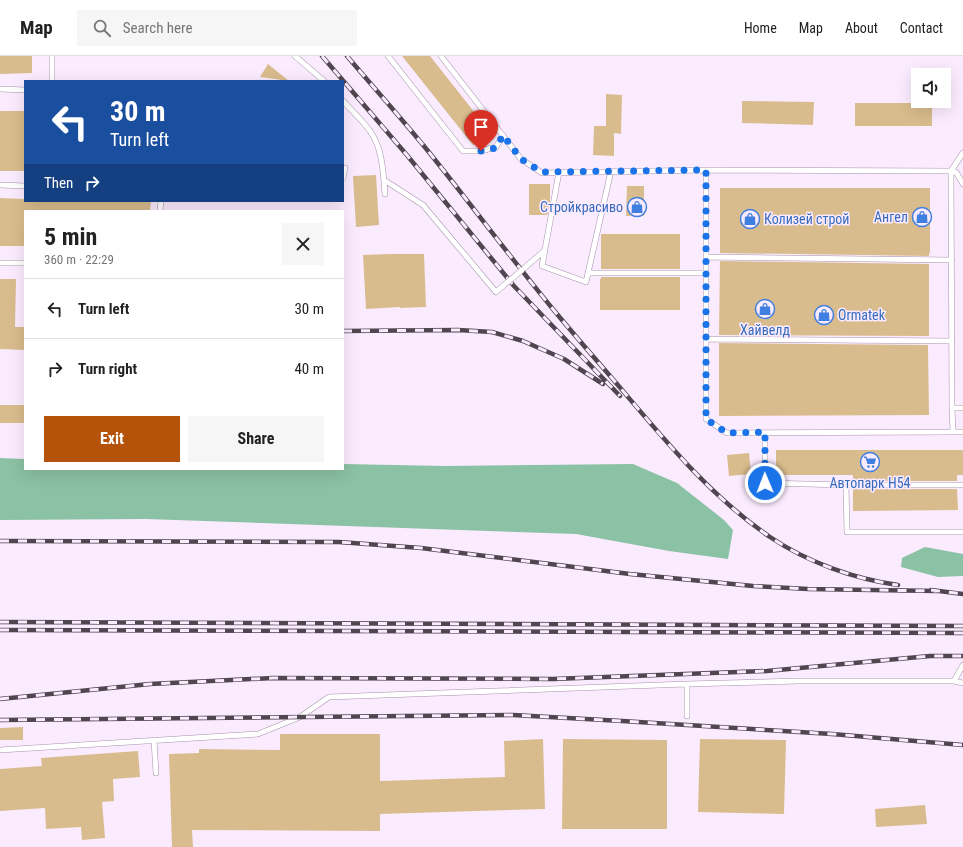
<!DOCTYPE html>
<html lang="en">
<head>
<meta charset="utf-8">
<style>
	:root { --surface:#fff; --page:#f6f6f6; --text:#222; --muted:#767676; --line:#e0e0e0; --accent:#b45309 }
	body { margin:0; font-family:"Roboto Condensed",sans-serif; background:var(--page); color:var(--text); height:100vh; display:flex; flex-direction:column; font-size:15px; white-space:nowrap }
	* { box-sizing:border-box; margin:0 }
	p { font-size:13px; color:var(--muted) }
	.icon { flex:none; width:22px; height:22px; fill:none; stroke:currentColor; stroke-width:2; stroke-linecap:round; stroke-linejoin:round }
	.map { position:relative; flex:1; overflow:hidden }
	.side { position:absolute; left:24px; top:154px; width:320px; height:260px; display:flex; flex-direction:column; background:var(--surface); border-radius:0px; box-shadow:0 4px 16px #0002 }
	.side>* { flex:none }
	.guide { position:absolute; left:24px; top:24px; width:320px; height:122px; border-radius:0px; box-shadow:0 4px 16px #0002; background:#1a4fa0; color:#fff; overflow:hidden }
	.controls { position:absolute; left:911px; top:12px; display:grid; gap:8px }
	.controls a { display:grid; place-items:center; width:40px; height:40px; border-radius:0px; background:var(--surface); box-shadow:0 4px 16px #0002; font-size:20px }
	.pin { position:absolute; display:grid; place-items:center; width:34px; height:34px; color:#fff; margin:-41px -17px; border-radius:50% 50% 50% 0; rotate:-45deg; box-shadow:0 0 4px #0007 }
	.pin .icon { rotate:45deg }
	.me { position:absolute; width:44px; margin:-22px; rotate:359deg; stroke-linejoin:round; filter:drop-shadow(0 0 3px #0008) }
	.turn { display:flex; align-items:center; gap:14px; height:84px; padding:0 20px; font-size:18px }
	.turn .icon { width:52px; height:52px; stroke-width:2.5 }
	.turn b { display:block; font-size:28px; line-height:34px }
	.then { display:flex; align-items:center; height:38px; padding:0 20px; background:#0003; gap:8px; font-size:15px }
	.round { display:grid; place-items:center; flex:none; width:42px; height:42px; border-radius:0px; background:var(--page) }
	.headline { display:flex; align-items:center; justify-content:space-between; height:68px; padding:0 20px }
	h1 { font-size:24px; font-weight:700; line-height:30px }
	.primary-button { display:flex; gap:8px; margin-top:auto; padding:8px 20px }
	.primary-button a { flex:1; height:46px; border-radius:0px; background:var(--accent); color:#fff; font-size:16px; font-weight:700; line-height:46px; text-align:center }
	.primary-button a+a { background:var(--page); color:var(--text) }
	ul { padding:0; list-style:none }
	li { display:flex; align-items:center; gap:12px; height:60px; padding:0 20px; border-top:1px solid var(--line) }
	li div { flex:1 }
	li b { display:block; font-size:15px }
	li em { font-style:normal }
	header { display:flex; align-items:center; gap:24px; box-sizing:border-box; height:56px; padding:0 20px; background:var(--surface); border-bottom:1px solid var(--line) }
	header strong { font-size:19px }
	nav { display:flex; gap:22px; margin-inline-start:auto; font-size:14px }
	.search { width:280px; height:36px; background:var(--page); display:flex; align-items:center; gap:10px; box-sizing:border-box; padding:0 14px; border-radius:0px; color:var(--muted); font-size:15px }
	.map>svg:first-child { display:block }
	.forest { fill:#8bc1a4 }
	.building { fill:#d9bc8d }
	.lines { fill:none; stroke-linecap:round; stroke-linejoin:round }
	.service-casing { stroke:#a592a9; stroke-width:6 }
	.service { stroke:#fff; stroke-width:5 }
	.rail-casing { stroke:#4f4650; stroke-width:4.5 }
	.rail { stroke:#fbebfe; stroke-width:3; stroke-dasharray:9; stroke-linecap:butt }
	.service-bridge-casing { stroke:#a592a9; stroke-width:6; stroke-linecap:butt }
	.service-bridge { stroke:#fff; stroke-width:5 }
	.route { stroke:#1a73e8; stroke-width:7; stroke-dasharray:0 12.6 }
	.labels { text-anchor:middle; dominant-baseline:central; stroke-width:3; stroke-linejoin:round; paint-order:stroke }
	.shop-label { font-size:14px; fill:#366cbe; stroke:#fbebfe; text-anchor:end }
</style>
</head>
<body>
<header>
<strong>Map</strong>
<div class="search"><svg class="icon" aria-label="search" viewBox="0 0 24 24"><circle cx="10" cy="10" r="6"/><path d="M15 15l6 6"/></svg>Search here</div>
<nav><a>Home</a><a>Map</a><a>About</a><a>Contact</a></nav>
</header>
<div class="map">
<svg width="963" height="791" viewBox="0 0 963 791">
	<rect width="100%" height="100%" fill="#fbebfe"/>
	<!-- forest -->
	<path class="forest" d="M0,402L25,403V413H343V408L445,410L633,408L677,427L724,464L733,474L728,503L669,495L576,478L146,463L0,464Z
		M925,491L963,498V520L938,521L901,511L902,502Z"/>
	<!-- building -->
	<path class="building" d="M0,0H32V17L0,18Z
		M402,0H430L490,76L473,89Z
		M268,8L289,25L260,21Z
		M606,38L622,39L621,78L614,77V100L593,99L594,70H606Z
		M742,45L814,46L813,69L742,67Z
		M855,47H932V70H855Z
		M0,55H25V115H0Z
		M376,119L379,169L356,171L353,120Z
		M529,128H550V146L547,159H529Z
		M627,130H644V160H626Z
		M720,132H930V197H929V200L720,197Z
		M0,142L25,143V145H151L150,155H25V190H0Z
		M601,178H680V213H601Z
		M389,198H424L426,251L400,252V251L366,253L363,199Z
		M720,205L929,208V280L719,279Z
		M601,221H680V254H600V223H601Z
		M0,223H16L15,271H25V294L0,293Z
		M719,287L928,289L929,359L719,360Z
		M0,349H25V367H0Z
		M776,394H963V419H957V425H853V419H776Z
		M749,397L751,418L729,420L727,399Z
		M853,433H957L958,454L853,455Z
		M23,671V684H0V672Z
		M280,678H380V725L505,721L504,685L543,683L545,753L380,758V775L192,774L193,791H172L169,698L199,697V693L280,694Z
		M563,683L667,684V773H562Z
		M700,683L786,684L784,758L698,756Z
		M138,695L140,721L113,723L114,745L102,746L105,782L82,784L81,771L46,773L45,752L0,755V713L42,710L41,702Z
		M925,749L927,768L876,771L875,753Z"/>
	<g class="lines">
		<!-- service casing -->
		<g class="service-casing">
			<path id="service" d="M295,0L324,25
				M388,0L463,95H481L496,91L503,79
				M441,0L521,103L542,117L706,114L951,115L956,116L963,128
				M52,25V0
				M0,33L25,34
				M343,45C352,55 362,64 370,75C383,93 383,117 385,138
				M963,97L951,115L952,352H963
				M706,114V363L727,377L953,376
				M559,116L542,210L586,226L611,115
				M343,122L345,112
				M384,124L423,149L496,236L504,229
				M0,129L25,130
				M160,155L161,145
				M706,201L952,204
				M0,207H25
				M522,214L544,195
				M588,217H706
				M706,283L952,285
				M952,352L953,376H963
				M765,377V427L846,429
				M963,429H846L847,476H963
				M954,625L963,609
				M687,628L799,625H954L963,627
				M154,684L156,717
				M0,694L258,678L300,661L329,641L687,628V660"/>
		</g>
		<!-- service -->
		<use href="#service" class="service"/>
		<!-- rail casing -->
		<g class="rail-casing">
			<path id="rail" d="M322,0L406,98L514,230L620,340
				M347,0C374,32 402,63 428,95C470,147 510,201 552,252C571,275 591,298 611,321C660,378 707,438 770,481C807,506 854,523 898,529
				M343,275L458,274L492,276L523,285L564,303L603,328
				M0,485L339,486L421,492L630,518L753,530L808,533L937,535
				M931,534L963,538
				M0,566L963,570
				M0,574L963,577
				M0,643L150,628L273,622L553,623L767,615L930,600H963
				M0,664L513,659L622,665L832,678L963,689"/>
		</g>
		<!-- rail -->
		<use href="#rail" class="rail"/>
		<!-- service-bridge casing -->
		<g class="service-bridge-casing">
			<path id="service-bridge" d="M504,229L522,214"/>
		</g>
		<!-- service-bridge -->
		<use href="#service-bridge" class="service-bridge"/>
	</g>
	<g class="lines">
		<!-- route -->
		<path class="route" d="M481,95L496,92L503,79L521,103L542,116L706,114V363L727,377L765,376V427"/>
	</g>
	<!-- icons -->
	<defs>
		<g id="shop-ring" transform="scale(1)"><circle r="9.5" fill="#fbebfe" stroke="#3f7fe0" stroke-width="1.5"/><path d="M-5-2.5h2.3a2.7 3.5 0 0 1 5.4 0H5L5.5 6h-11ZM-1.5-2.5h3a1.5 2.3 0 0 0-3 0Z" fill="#3f7fe0"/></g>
		<g id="supermarket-ring" transform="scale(1)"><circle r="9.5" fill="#fbebfe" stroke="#3f7fe0" stroke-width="1.5"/><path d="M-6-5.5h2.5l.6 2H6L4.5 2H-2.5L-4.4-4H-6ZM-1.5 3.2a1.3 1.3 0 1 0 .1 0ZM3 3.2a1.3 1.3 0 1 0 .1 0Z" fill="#3f7fe0"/></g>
	</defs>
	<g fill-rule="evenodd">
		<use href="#shop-ring" x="637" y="151"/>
		<use href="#shop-ring" x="922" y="161"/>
		<use href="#shop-ring" x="750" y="163"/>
		<use href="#shop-ring" x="765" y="253"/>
		<use href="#shop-ring" x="824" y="259"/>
		<use href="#supermarket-ring" x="870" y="406"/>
	</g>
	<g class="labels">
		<!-- shop labels -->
		<g class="shop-label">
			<text x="623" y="151">Стройкрасиво</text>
			<text x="908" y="161">Ангел</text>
			<text x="764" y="163" text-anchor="start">Колизей строй</text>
			<text x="838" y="259" text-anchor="start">Ormatek</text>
			<text x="765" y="274" text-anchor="middle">Хайвелд</text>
			<text x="870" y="427" text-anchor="middle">Автопарк Н54</text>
		</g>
	</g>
</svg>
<div class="controls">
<a><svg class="icon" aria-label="sound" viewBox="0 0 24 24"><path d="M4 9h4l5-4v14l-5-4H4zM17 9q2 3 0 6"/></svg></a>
</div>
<div class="pin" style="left:481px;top:95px;background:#d93025"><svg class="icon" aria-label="arrive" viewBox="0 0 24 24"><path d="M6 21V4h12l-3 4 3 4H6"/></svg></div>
<svg class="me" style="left:765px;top:427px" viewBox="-20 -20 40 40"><circle r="17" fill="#1a73e8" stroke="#fff" stroke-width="3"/><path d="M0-11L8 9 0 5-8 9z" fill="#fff"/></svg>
<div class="guide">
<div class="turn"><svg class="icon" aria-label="left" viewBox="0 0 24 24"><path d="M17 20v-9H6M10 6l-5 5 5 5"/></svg><div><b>30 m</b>Turn left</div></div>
<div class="then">Then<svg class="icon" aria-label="right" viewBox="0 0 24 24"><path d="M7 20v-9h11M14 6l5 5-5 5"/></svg></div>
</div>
<section class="side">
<div class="headline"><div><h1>5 min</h1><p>360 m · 22:29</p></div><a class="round"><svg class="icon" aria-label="close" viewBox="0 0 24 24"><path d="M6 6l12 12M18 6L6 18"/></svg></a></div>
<ul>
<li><svg class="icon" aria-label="left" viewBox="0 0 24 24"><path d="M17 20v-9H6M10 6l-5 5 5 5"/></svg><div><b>Turn left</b></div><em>30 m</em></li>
<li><svg class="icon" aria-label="right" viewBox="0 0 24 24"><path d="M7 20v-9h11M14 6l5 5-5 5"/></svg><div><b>Turn right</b></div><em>40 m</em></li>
</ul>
<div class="primary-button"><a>Exit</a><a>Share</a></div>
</section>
</div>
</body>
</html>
